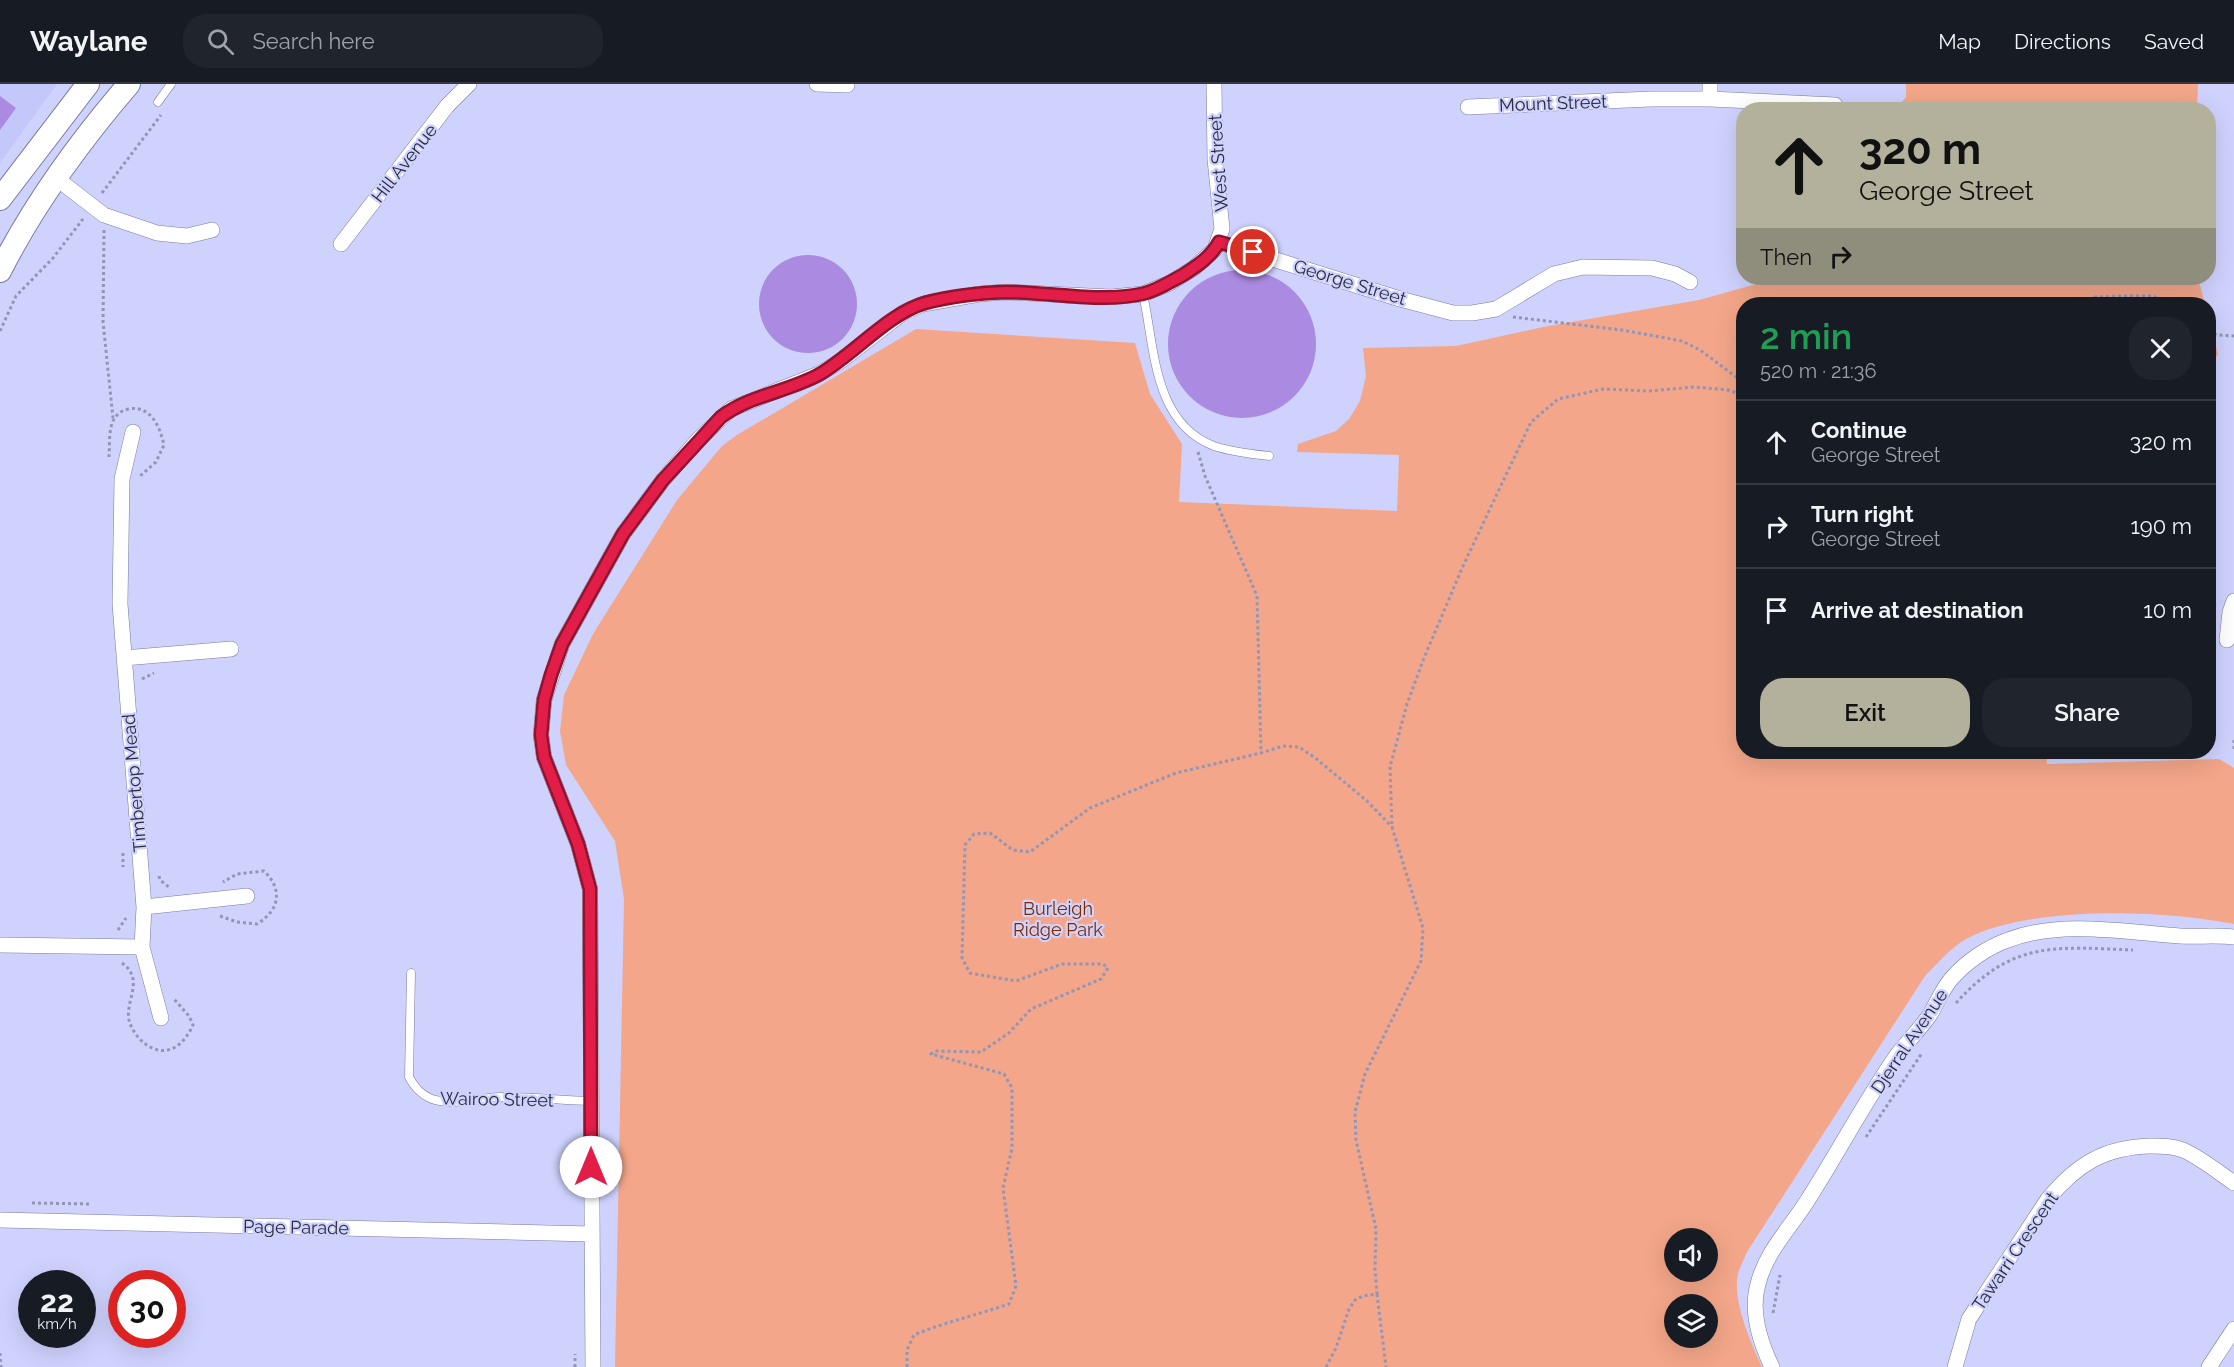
<!DOCTYPE html>
<html lang="en">
<head>
<meta charset="utf-8">
<style>
	:root { --surface:#171b24; --page:#20242c; --text:#f1f3f6; --muted:#9ea1a6; --line:#363941; --accent:#b3b19c }
	body { margin:0; font-family:Raleway,sans-serif; background:var(--page); color:var(--text); height:100vh; display:flex; flex-direction:column; font-size:22px; white-space:nowrap }
	* { box-sizing:border-box; margin:0 }
	p { font-size:20px; color:var(--muted) }
	.icon { flex:none; width:33px; height:33px; fill:none; stroke:currentColor; stroke-width:2; stroke-linecap:round; stroke-linejoin:round }
	.map { position:relative; flex:1; overflow:hidden }
	.drawer { position:absolute; left:1736px; top:213px; width:480px; height:462px; display:flex; flex-direction:column; background:var(--surface); border-radius:24px; box-shadow:0 6px 24px #0002 }
	.drawer>* { flex:none }
	.hud { position:absolute; left:1736px; top:18px; width:480px; height:183px; border-radius:24px; box-shadow:0 6px 24px #0002; background:#b3b19c; color:#111; overflow:hidden }
	.fabs { position:absolute; left:1664px; top:1144px; display:grid; gap:12px }
	.fabs a { display:grid; place-items:center; width:54px; height:54px; border-radius:50%; background:var(--surface); box-shadow:0 6px 24px #0002; font-size:30px }
	.speed { position:absolute; left:18px; top:1186px; display:flex; gap:12px; font-size:30px; font-weight:700; text-align:center }
	.speed>* { display:grid; place-content:center; width:78px; height:78px; border-radius:50%; background:var(--surface); box-shadow:0 6px 24px #0002; line-height:1 }
	.speed small { font-size:15px; font-weight:400 }
	.speed .limit { border:9px solid #d22; background:#fff; color:#111 }
	.pin { position:absolute; display:grid; place-items:center; width:51px; height:51px; color:#fff; margin:-26px; border:3px solid #fff; border-radius:50%; box-shadow:0 2px 6px #0007 }
	.me { position:absolute; width:66px; margin:-33px; rotate:0deg; stroke-linejoin:round; filter:drop-shadow(0 0 4px #0008) }
	.turn { display:flex; align-items:center; gap:21px; height:126px; padding:0 24px; font-size:27px }
	.turn .icon { width:78px; height:78px; stroke-width:2.5 }
	.turn b { display:block; font-size:42px; line-height:51px }
	.then { display:flex; align-items:center; height:57px; padding:0 24px; background:#0003; gap:12px; font-size:22px }
	.round { display:grid; place-items:center; flex:none; width:63px; height:63px; border-radius:24px; background:var(--page) }
	.overview { display:flex; align-items:center; justify-content:space-between; height:102px; padding:0 24px }
	h1 { font-size:36px; font-weight:600; line-height:45px; color:#1e9e55 }
	.action { display:flex; gap:12px; margin-top:auto; padding:12px 24px }
	.action a { flex:1; height:69px; border-radius:24px; background:var(--accent); color:#111; font-size:24px; font-weight:600; line-height:69px; text-align:center }
	.action a+a { background:var(--page); color:var(--text) }
	ul { padding:0; list-style:none }
	li { display:flex; align-items:center; gap:18px; height:84px; padding:0 24px; border-top:2px solid var(--line) }
	li div { flex:1 }
	li b { display:block; font-size:22px }
	li em { font-style:normal }
	header { display:flex; align-items:center; gap:36px; box-sizing:border-box; height:84px; padding:0 30px; background:var(--surface); border-bottom:2px solid var(--line) }
	header strong { font-size:28px }
	nav { display:flex; gap:33px; margin-inline-start:auto; font-size:21px }
	.search { width:420px; height:54px; background:var(--page); display:flex; align-items:center; gap:15px; box-sizing:border-box; padding:0 21px; border-radius:24px; color:var(--muted); font-size:22px }
	.map>svg:first-child { display:block }
	.built { fill:#c3c7f9 }
	.green { fill:#f3a689; fill-rule:evenodd }
	.building { fill:#ab8ae1 }
	.lines { fill:none; stroke-linecap:round; stroke-linejoin:round }
	.lane-casing { stroke:#777ba2; stroke-width:9 }
	.street-casing { stroke:#777ba2; stroke-width:16 }
	.primary-casing { stroke:#777ba2; stroke-width:24 }
	.path { stroke:#9295b6; stroke-width:3; stroke-dasharray:3 3; stroke-linecap:butt }
	.lane { stroke:#fff; stroke-width:8 }
	.street { stroke:#fff; stroke-width:15 }
	.primary { stroke:#fff; stroke-width:22 }
	.route-casing { stroke:#92132f; stroke-width:15 }
	.route { stroke:#e11d48; stroke-width:10 }
	.labels { text-anchor:middle; dominant-baseline:central; stroke-width:4.5; stroke-linejoin:round; paint-order:stroke }
	.street-label { font-size:18px; fill:#292a3b; stroke:#ced2fd }
	.park-label { font-size:18px; fill:#7e2800; stroke:#ced2fd }
</style>
</head>
<body>
<header>
<strong>Waylane</strong>
<div class="search"><svg class="icon" aria-label="search" viewBox="0 0 24 24"><circle cx="10" cy="10" r="6"/><path d="M15 15l6 6"/></svg>Search here</div>
<nav><a>Map</a><a>Directions</a><a>Saved</a></nav>
</header>
<div class="map">
<svg width="2234" height="1283" viewBox="0 0 2234 1283">
	<rect width="100%" height="100%" fill="#ced2fd"/>
	<!-- built -->
	<path class="built" d="M0,0H57L0,79Z"/>
	<!-- green -->
	<path class="green" d="M1906,0H2198L2197,25H1896L1906,13Z
		M1778,194H2198L2205,220H1743V668H2046L2047,680L2219,675L2234,684V840C2162,826 2031,821 1966,855C1950,864 1937,880 1925,892L1747,1168C1744,1175 1740,1183 1738,1190C1732,1217 1751,1259 1762,1283H615L624,815L615,757L566,681L560,647L564,611L593,550L677,416L722,362L737,351L916,245L1135,259L1150,310L1182,360L1179,418L1397,427L1399,371L1297,368L1298,360L1336,347L1349,335L1360,317L1366,292L1363,264L1456,262L1543,243L1699,216ZM1674,1155H1707V1188H1674ZM1674,1221H1707V1254H1674Z
		M2208,232L2218,270L2208,288Z"/>
	<!-- building -->
	<path class="building" d="M0,12L16,24L0,46Z
		M759 220a49 49 0 1 1 98 0a49 49 0 1 1-98 0Z
		M1168 260a74 74 0 1 1 148 0a74 74 0 1 1-148 0Z"/>
	<g class="lines">
		<!-- lane casing -->
		<g class="lane-casing">
			<path id="lane" d="M158,18L171,0
				M1143,210C1155,264 1153,339 1214,362C1232,368 1251,370 1269,372
				M411,889L409,993C415,1004 422,1012 435,1016C456,1021 479,1014 499,1013C530,1013 561,1016 592,1017"/>
		</g>
		<!-- street casing -->
		<g class="street-casing">
			<path id="street" d="M817,0L847,1
				M1710,15L1835,21
				M1468,23L1651,15H1710V0
				M56,94L104,131L157,149L187,152L212,146
				M1219,158L1400,215L1453,229H1472L1496,225L1554,190L1583,183L1652,184L1675,190L1690,198
				M341,160L447,22L469,0
				M133,348L122,395L120,520L144,823L142,863L161,934
				M2227,556L2230,528L2234,517
				M124,574L231,565
				M144,823L247,812
				M0,861L142,863
				M0,1136L591,1150
				M593,1283L590,805L578,760L544,673L541,651L544,616L562,560L623,450L663,396L698,356L731,325L819,290L842,276L904,228L923,220L979,210L1005,208L1111,213L1143,210L1170,199L1194,184L1215,165L1222,145L1215,75L1214,0
				M1772,1283C1760,1258 1750,1228 1758,1200C1766,1167 1792,1142 1809,1114C1839,1067 1865,1017 1897,971C1907,958 1919,946 1929,932C1937,920 1942,905 1952,894C1967,877 1988,863 2008,856C2060,836 2126,848 2180,852C2198,853 2216,851 2234,853
				M1955,1283L1969,1235L2048,1115C2077,1080 2105,1063 2151,1062C2162,1062 2173,1062 2183,1066C2201,1074 2218,1088 2234,1099
				M2209,1283L2234,1245"/>
		</g>
		<!-- primary casing -->
		<g class="primary-casing">
			<path id="primary" d="M0,115L88,0
				M0,187C34,120 80,57 129,0"/>
		</g>
		<!-- path -->
		<path class="path" d="M102,109L161,31
			M104,146L103,238L113,334
			M2084,220L2095,213L2126,212H2153L2172,220
			M1513,233L1622,246L1682,257L1700,266L1743,298
			M0,247L16,212L53,174L83,135
			M2208,248L2218,251L2234,252
			M1198,368L1205,392L1257,512L1261,669
			M109,373C110,361 108,346 114,335C117,330 122,326 129,325C151,321 160,343 164,361L156,378L140,392
			M142,595L154,589
			M2234,656V667
			M123,769V783
			M159,792L160,796L170,804
			M220,832L237,838L257,840C280,826 283,805 264,787L237,790L223,798
			M118,846L126,834
			M122,879C145,895 125,917 129,936C133,953 153,972 171,965C181,962 189,950 193,941L189,932L174,915
			M1956,919C2013,856 2055,863 2133,866
			M1866,1053L1922,969
			M32,1119L91,1120
			M1377,1210L1386,1283
			M1773,1229L1780,1191
			M0,1269L1,1283
			M575,1283V1270
			M907,1283V1266L914,1251C945,1238 977,1231 1009,1220L1016,1202L1003,1104L1012,1064V1004L1004,990L931,970L935,967L981,968L1009,949L1031,925L1101,895L1108,884L1103,880H1062L1016,897L970,889L962,874L965,761L974,750L990,749L1013,766L1030,768L1090,724L1176,689L1261,669L1283,662L1299,663L1314,673L1367,717L1392,743
			M1326,1283L1336,1264L1349,1225L1355,1216L1363,1212L1377,1210L1375,1185L1376,1145L1356,1056L1355,1028L1365,990L1421,877L1423,844L1392,743L1390,683L1407,620L1424,574L1463,482L1531,338L1558,315L1603,305L1648,307L1695,303L1728,306L1743,311"/>
		<!-- lane -->
		<use href="#lane" class="lane"/>
		<!-- street -->
		<use href="#street" class="street"/>
		<!-- primary -->
		<use href="#primary" class="primary"/>
	</g>
	<g class="lines">
		<!-- route casing -->
		<g class="route-casing">
			<path id="route" d="M591,1083L590,805L578,760L544,673L541,651L544,616L551,591L562,560L623,450L663,396L721,333C750,311 788,308 820,290C854,270 889,229 925,219C951,212 979,209 1006,208C1051,208 1097,219 1142,210C1156,207 1170,198 1183,191C1197,182 1211,173 1219,158L1253,168"/>
		</g>
		<!-- route -->
		<use href="#route" class="route"/>
	</g>
	<g class="labels">
		<!-- street labels -->
		<g class="street-label">
			<text transform="translate(1553 19) rotate(-2)">Mount Street</text>
			<text transform="translate(404 79) rotate(-52)">Hill Avenue</text>
			<text transform="translate(1218 79) rotate(-94)">West Street</text>
			<text transform="translate(1350 198) rotate(17)">George Street</text>
			<text transform="translate(134 699) rotate(-95)">Timbertop Mead</text>
			<text transform="translate(1909 957) rotate(-56)">Djerral Avenue</text>
			<text transform="translate(497 1015) rotate(1)">Wairoo Street</text>
			<text transform="translate(296 1143) rotate(1)">Page Parade</text>
			<text transform="translate(2015 1167) rotate(-56)">Tawarri Crescent</text>
		</g>
		<!-- park labels -->
		<g class="park-label">
			<text x="1058" y="824">Burleigh<tspan x="1058" dy="21">Ridge Park</tspan></text>
		</g>
	</g>
</svg>
<div class="fabs">
<a><svg class="icon" aria-label="sound" viewBox="0 0 24 24"><path d="M4 9h4l5-4v14l-5-4H4zM17 9q2 3 0 6"/></svg></a>
<a><svg class="icon" aria-label="layers" viewBox="0 0 24 24"><path d="M12 4l9 5-9 5-9-5zM3 14l9 5 9-5"/></svg></a>
</div>
<div class="speed"><div>22<small>km/h</small></div><div class="limit">30</div></div>
<div class="pin" style="left:1253px;top:168px;background:#d93025"><svg class="icon" aria-label="arrive" viewBox="0 0 24 24"><path d="M6 21V4h12l-3 4 3 4H6"/></svg></div>
<svg class="me" style="left:591px;top:1083px" viewBox="-20 -20 40 40"><circle r="19" fill="#fff"/><path d="M0-13L10 11 0 6-10 11z" fill="#e11d48"/></svg>
<div class="hud">
<div class="turn"><svg class="icon" aria-label="ahead" viewBox="0 0 24 24"><path d="M12 20V5M6 11l6-6 6 6"/></svg><div><b>320 m</b>George Street</div></div>
<div class="then">Then<svg class="icon" aria-label="right" viewBox="0 0 24 24"><path d="M7 20v-9h11M14 6l5 5-5 5"/></svg></div>
</div>
<section class="drawer">
<div class="overview"><div><h1>2 min</h1><p>520 m · 21:36</p></div><a class="round"><svg class="icon" aria-label="close" viewBox="0 0 24 24"><path d="M6 6l12 12M18 6L6 18"/></svg></a></div>
<ul>
<li><svg class="icon" aria-label="ahead" viewBox="0 0 24 24"><path d="M12 20V5M6 11l6-6 6 6"/></svg><div><b>Continue</b><p>George Street</p></div><em>320 m</em></li>
<li><svg class="icon" aria-label="right" viewBox="0 0 24 24"><path d="M7 20v-9h11M14 6l5 5-5 5"/></svg><div><b>Turn right</b><p>George Street</p></div><em>190 m</em></li>
<li><svg class="icon" aria-label="arrive" viewBox="0 0 24 24"><path d="M6 21V4h12l-3 4 3 4H6"/></svg><div><b>Arrive at destination</b></div><em>10 m</em></li>
</ul>
<div class="action"><a>Exit</a><a>Share</a></div>
</section>
</div>
</body>
</html>
